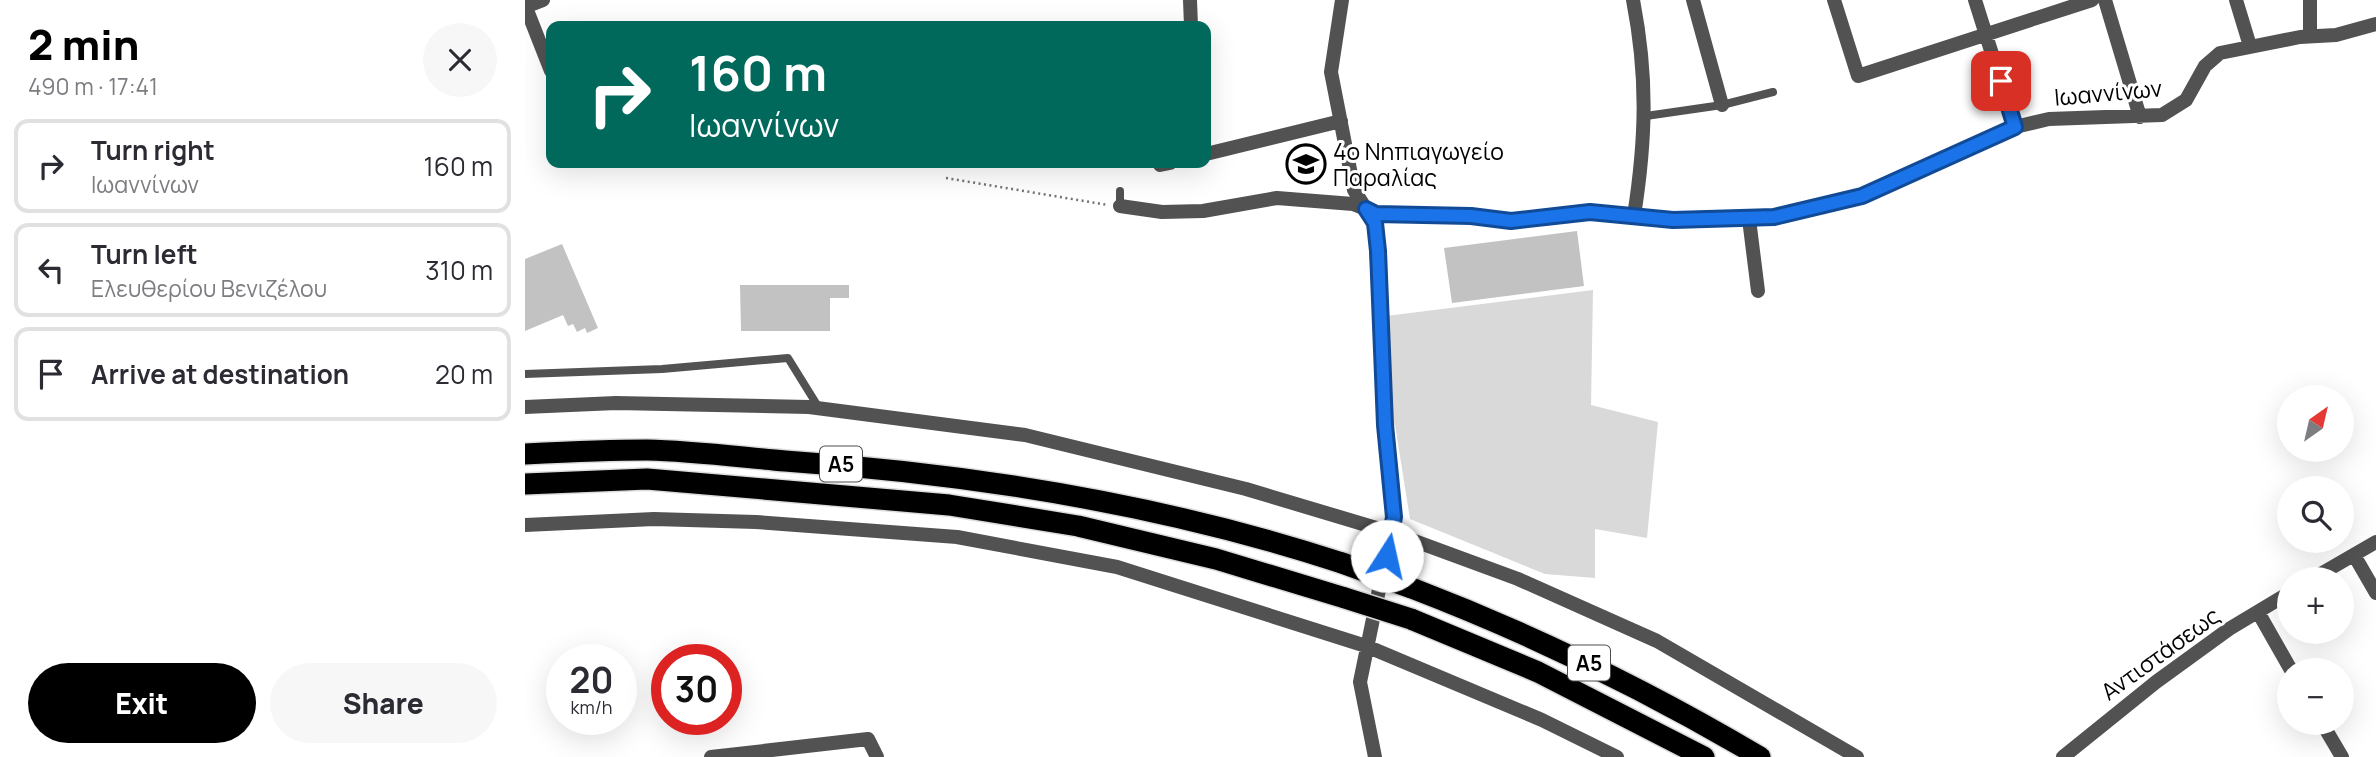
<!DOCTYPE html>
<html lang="en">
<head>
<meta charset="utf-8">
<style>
	:root { --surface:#fff; --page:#f7f7f7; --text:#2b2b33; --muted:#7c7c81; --line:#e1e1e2; --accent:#000 }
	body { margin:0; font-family:Manrope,sans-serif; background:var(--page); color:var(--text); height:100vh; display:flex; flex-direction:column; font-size:26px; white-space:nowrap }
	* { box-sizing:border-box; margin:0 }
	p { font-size:23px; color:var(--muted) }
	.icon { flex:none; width:38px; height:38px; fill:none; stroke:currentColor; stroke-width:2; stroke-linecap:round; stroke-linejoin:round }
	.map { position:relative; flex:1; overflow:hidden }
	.details { display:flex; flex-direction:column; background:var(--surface); width:525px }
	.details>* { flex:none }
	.guide { position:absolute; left:21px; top:21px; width:665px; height:147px; border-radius:14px; box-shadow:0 7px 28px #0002; background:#00695c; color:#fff; overflow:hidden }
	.needle { width:46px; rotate:34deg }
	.tools { position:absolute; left:1752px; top:385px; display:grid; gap:14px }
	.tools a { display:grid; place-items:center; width:77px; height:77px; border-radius:50%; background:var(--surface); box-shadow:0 7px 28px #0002; font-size:35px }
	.speed { position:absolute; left:21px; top:644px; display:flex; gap:14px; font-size:35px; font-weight:700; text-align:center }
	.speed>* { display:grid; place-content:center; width:91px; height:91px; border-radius:50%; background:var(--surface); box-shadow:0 7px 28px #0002; line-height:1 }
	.speed small { font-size:18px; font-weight:400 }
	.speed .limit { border:10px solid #d22; background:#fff; color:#111 }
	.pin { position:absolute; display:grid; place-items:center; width:60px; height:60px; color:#fff; margin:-30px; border-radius:14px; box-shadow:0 4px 10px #0006 }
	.me { position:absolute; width:77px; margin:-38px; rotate:10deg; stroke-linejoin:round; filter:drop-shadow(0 0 5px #0008) }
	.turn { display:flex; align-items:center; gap:24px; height:147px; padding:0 28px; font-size:32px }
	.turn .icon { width:91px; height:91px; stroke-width:2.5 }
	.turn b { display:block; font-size:49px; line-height:60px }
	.round { display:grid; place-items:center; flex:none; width:74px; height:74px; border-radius:37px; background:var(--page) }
	.head { display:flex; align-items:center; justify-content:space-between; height:119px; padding:0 28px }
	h1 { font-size:42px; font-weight:800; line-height:52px; color:var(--accent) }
	.primary-button { display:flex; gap:14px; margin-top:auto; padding:14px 28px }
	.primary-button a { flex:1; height:80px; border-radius:42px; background:var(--accent); color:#fff; font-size:28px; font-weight:800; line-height:80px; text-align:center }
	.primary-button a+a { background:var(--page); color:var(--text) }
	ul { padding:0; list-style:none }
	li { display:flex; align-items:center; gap:21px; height:94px; margin:0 14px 10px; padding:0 14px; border:4px solid var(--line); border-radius:14px }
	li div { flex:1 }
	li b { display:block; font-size:26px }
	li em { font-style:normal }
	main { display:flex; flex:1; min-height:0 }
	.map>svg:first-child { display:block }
	.green { fill:#d9d9d9 }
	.building { fill:#c2c2c2 }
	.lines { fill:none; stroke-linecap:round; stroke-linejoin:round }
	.motorway-casing { stroke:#dbdbdb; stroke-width:24 }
	.path { stroke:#747474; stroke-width:2.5; stroke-dasharray:2 3.5; stroke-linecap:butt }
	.service { stroke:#525252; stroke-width:8 }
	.minor { stroke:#525252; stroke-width:14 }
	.motorway { stroke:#000; stroke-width:21 }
	.motorway-bridge-casing { stroke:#dbdbdb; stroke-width:24; stroke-linecap:butt }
	.motorway-bridge { stroke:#000; stroke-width:21 }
	.route-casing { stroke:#114b97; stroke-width:18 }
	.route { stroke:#1a73e8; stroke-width:12 }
	.labels { text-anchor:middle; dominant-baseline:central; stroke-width:6; stroke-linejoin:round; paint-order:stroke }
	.shield { fill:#fff; stroke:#4c4c4c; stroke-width:2 }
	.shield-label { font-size:21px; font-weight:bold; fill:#000 }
	.street-label { font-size:23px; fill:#000; stroke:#fff }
	.poi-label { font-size:23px; fill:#000; stroke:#fff; text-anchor:start }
</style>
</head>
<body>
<main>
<section class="details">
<div class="head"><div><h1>2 min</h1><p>490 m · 17:41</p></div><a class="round"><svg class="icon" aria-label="close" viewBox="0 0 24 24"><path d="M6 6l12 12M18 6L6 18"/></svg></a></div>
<ul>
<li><svg class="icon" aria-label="right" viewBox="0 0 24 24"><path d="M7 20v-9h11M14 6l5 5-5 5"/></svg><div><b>Turn right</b><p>Ιωαννίνων</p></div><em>160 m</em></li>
<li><svg class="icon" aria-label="left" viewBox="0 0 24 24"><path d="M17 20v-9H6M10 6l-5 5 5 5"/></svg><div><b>Turn left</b><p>Ελευθερίου Βενιζέλου</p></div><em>310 m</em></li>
<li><svg class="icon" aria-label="arrive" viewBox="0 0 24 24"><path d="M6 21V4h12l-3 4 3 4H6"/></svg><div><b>Arrive at destination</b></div><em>20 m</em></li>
</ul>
<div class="primary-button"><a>Exit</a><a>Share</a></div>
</section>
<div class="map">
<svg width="1851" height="757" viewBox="0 0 1851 757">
	<rect width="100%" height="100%" fill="#fff"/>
	<!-- green -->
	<path class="green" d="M1068,290L1066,405L1133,422L1122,538L1070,529V578L1020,574L885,519L870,425H866L861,316Z"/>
	<!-- building -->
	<path class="building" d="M1052,231L1059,286L927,303L919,248Z
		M37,244L73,328L62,333L60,328L52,332L48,324L43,326L38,315L0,331V259Z
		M215,285H324V298H305V331H216Z"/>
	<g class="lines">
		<!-- motorway casing -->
		<g class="motorway-casing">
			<path id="motorway" d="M0,454C40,452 82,450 122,450C168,451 214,457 260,461C449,474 637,504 817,563
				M0,484L122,479L424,505L553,526L691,559L820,598
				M884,587C1007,634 1122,690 1235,757
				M886,619L1013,672L1179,757"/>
		</g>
		<!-- path -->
		<path class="path" d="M421,178L583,205"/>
		<!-- service -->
		<path class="service" d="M1121,116L1197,105L1248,92
			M595,206V191
			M0,374L137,369L263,358L294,408"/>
		<!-- minor -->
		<path class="minor" d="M665,0L666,26
			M817,0L806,72L829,190L850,223L860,425L869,517L835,682L850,757
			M1108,0C1123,77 1121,139 1109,216
			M1168,0L1197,105
			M1309,0L1333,76L1567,0
			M1450,0L1490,127
			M1580,0L1615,117
			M1711,0L1725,46
			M0,5L26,71
			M0,7L18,0
			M1785,36V0
			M681,154L816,121
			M635,165L645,163
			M595,206L637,212L678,211L752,198L828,204L851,213L946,216L986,221L1065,213L1148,220L1249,217L1337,196L1490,127L1524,119L1637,115L1661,100L1680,66L1695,53L1775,37L1811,35L1851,24
			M1224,219L1233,291
			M0,407L91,403L284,407L500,435L721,489L868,533L993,579L1132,641L1332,757
			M0,525L129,519L231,522L432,537L592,567L841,646L1017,720L1092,757
			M1829,555L1851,593
			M1787,579L1851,542
			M1733,612L1766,670
			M1797,723L1817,757
			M186,757L343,739L352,757
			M1538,757L1631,682L1704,629L1764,593"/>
		<!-- motorway -->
		<use href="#motorway" class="motorway"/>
		<!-- motorway-bridge casing -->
		<g class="motorway-bridge-casing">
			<path id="motorway-bridge" d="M817,563L884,587
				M820,598L886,619"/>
		</g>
		<!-- motorway-bridge -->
		<use href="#motorway-bridge" class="motorway-bridge"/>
	</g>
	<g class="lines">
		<!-- route casing -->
		<g class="route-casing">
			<path id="route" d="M862,556L869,517L860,425L853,251L850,223L841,209L851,214L946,216L986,221L1065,212L1148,220L1249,217L1337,196L1490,127L1476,81"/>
		</g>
		<!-- route -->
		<use href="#route" class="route"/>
	</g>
	<!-- icons -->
	<defs>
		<g id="school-ring" transform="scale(2.0125)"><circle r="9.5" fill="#fff" stroke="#000" stroke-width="1.5"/><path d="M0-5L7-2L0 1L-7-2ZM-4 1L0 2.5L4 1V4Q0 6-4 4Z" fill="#000"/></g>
	</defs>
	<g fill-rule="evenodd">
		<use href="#school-ring" x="781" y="164"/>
	</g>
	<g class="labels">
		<!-- shield labels -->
		<g class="shield">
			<rect x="295" y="446.5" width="42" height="35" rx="5"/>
			<rect x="1043" y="645.5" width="42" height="35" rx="5"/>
		</g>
		<g class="shield-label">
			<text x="316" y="464">Α5</text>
			<text x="1064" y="663">Α5</text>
		</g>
		<!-- street labels -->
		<g class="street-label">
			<text transform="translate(1583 92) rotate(-5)">Ιωαννίνων</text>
			<text transform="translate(1635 653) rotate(-36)">Αντιστάσεως</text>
		</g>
		<!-- poi labels -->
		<g class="poi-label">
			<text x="808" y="151">4o Νηπιαγωγείο<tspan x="808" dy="26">Παραλίας</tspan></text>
		</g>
	</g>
</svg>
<div class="tools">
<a><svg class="needle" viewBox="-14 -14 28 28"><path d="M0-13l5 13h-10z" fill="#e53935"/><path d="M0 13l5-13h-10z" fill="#7c7c81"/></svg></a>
<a><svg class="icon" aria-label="search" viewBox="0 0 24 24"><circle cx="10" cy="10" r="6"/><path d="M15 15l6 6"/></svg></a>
<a>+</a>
<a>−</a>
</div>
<div class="speed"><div>20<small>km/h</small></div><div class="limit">30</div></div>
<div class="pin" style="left:1476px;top:81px;background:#d93025"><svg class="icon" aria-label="arrive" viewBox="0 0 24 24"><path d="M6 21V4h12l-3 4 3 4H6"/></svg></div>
<svg class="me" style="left:862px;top:556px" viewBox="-20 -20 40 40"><circle r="19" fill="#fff"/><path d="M0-13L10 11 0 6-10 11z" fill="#1a73e8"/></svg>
<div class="guide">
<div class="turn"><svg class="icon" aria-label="right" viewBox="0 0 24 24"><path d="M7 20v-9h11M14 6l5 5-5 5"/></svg><div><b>160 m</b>Ιωαννίνων</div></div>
</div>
</div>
</main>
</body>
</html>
